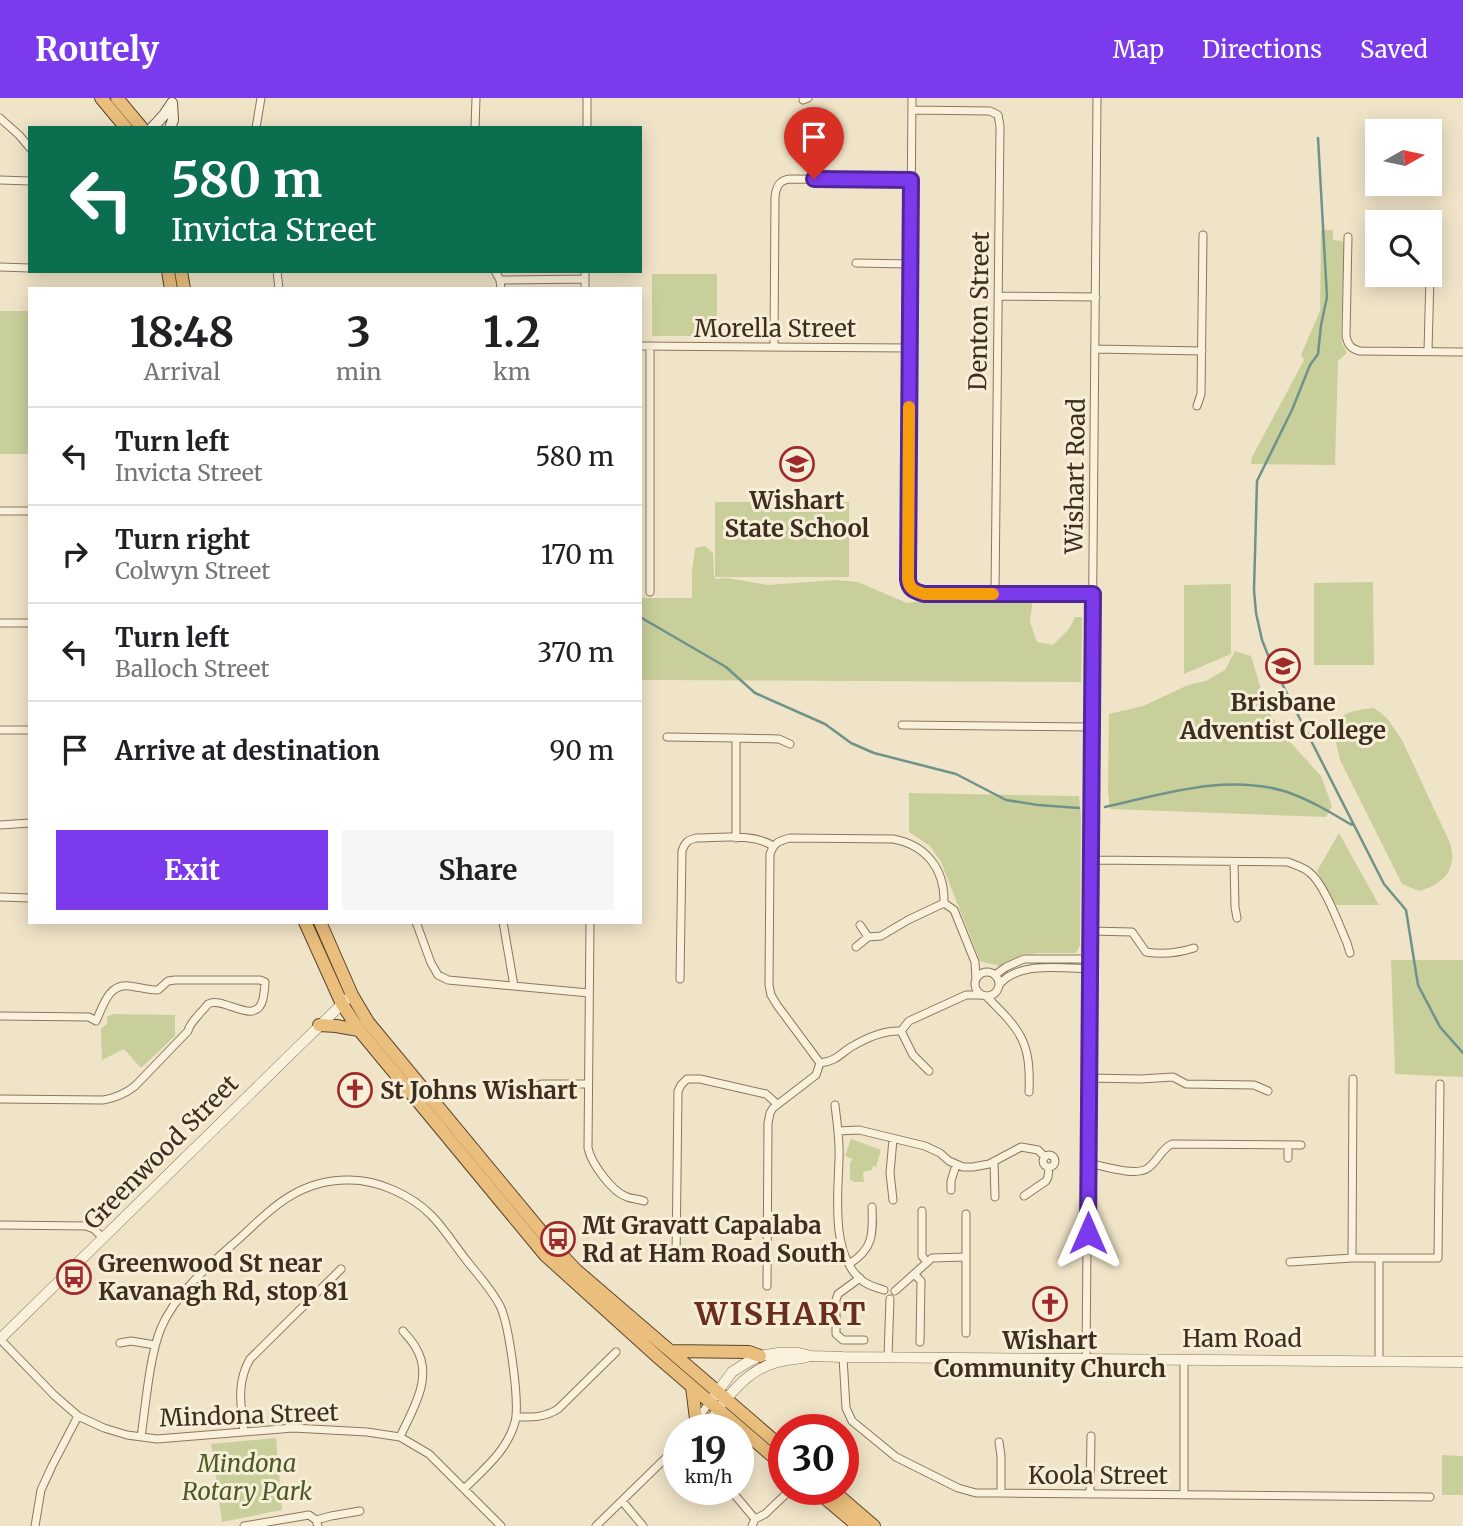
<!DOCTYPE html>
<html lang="en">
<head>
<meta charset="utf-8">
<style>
	:root { --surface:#fff; --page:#f6f6f6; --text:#202124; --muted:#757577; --line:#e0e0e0; --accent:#7c3aed }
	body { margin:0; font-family:Merriweather,serif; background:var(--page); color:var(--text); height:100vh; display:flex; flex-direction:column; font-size:26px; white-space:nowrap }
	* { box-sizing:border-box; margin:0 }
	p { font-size:23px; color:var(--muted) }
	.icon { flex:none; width:38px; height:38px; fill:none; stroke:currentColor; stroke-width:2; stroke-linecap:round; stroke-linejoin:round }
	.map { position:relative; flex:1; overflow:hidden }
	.side { position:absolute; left:28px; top:189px; width:614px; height:637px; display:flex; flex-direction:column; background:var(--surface); border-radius:0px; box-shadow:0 4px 18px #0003 }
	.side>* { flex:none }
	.top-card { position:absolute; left:28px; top:28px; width:614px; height:147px; border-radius:0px; box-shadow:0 4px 18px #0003; background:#0b6e4f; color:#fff; overflow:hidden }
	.needle { width:46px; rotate:81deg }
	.tools { position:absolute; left:1365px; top:21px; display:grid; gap:14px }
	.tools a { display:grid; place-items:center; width:77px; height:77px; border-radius:0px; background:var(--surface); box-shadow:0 4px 18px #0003; font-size:35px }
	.speed { position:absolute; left:663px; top:1316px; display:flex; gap:14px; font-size:35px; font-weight:700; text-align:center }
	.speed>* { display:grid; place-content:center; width:91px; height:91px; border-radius:50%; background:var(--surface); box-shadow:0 4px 18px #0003; line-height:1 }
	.speed small { font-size:18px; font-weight:400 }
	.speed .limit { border:10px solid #d22; background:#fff; color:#111 }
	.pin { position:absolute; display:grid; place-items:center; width:60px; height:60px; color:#fff; margin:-72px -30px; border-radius:50% 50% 50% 0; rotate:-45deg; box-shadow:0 0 7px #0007 }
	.pin .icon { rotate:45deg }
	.me { position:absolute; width:77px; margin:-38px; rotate:0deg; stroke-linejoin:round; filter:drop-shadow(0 0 5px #0008) }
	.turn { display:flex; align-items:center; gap:24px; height:147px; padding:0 28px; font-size:32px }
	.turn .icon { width:91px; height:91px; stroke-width:2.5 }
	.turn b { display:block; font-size:49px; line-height:60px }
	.eta { display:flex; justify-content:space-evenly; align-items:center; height:119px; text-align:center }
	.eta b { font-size:42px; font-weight:700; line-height:49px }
	.primary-button { display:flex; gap:14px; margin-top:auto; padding:14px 28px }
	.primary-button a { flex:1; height:80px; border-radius:0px; background:var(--accent); color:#fff; font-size:28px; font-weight:700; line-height:80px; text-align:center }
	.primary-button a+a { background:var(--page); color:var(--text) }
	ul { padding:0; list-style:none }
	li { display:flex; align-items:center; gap:21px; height:98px; padding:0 28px; border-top:2px solid var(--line) }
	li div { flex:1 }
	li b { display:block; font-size:26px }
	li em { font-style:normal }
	header { display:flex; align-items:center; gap:42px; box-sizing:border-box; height:98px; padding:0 35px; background:var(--accent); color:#fff }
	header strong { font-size:33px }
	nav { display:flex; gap:38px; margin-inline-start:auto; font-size:24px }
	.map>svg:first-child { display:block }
	.green { fill:#c9cf9b }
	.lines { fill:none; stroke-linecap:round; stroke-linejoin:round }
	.stream { stroke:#6f938a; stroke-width:2.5 }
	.minor-casing { stroke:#8d765c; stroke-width:9 }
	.tertiary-casing { stroke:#8d765c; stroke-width:11 }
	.secondary-casing { stroke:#6f573f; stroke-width:12 }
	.trunk-casing { stroke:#5b4430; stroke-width:14 }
	.minor { stroke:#faf1dc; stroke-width:7 }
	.tertiary { stroke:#faf1dc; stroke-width:10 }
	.secondary { stroke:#faf1dc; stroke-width:10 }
	.trunk { stroke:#eabe7c; stroke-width:12 }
	.route-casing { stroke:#51269a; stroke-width:18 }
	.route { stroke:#7c3aed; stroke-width:12 }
	.slow { stroke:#f59e0b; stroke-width:12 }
	.labels { text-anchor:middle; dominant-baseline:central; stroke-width:6; stroke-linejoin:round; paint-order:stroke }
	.street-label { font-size:24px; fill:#3d2e20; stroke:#f7eed8 }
	.poi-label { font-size:24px; font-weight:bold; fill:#3d2e20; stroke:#f7eed8 }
	.park-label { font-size:24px; font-style:italic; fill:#4d5a26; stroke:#f7eed8 }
	.district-label { font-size:32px; font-weight:bold; letter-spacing:2px; fill:#6b2e1e; stroke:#f7eed8 }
</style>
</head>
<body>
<header>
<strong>Routely</strong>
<nav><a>Map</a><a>Directions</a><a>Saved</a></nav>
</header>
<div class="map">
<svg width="1463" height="1428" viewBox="0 0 1463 1428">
	<rect width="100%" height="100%" fill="#f0e4c8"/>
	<!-- green -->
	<path class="green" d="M1321,132H1333V142L1342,143L1344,146L1341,238L1342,245L1347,255L1338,263L1335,367L1251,366L1252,359L1304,262L1301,257L1320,213Z
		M652,176H717V238H652Z
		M0,213H30V356H0Z
		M715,404H849V479H715Z
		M705,448L713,455L714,478L716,481L727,480L768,487L835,482L858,484L907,505L930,502L1033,501L1030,524L1037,544L1053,547L1069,531L1075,519H1082L1081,584L641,582V500H692V474L695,450Z
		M1373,484L1374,567H1314V485Z
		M1231,486V556L1184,576V487Z
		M1235,553L1251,558L1267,611L1281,634L1321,678L1332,708L1326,719L1110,711L1108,693L1109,616L1143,608L1188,587L1206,583L1225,572Z
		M1374,610L1387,620L1402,642L1450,745C1458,772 1443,786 1419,793L1402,786L1340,662L1335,640V624C1349,612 1356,612 1374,610Z
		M909,695L1079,698L1081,719L1080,847L1076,855H1038L1021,857L1000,868L980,863L941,764L930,748L909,734Z
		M1339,735L1379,807H1336L1317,773Z
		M1391,862H1463V979L1395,976Z
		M113,916L175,917V938L141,970L124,951L102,962L101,931L107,926V919Z
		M851,1041L881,1052L876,1069L873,1068L872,1072L863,1074L864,1084H853V1083L850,1082V1064L853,1061L845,1058Z
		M276,1340L282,1412L222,1424L211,1346Z
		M1442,1357L1463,1358V1397H1442Z"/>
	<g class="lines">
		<!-- stream -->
		<path class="stream" d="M1318,40L1327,199L1321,227L1318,256L1310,267L1292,312L1257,383L1254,492L1256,515L1262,542L1270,562L1384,786L1406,812L1418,887L1440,929L1463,955
			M640,519L726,569L755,595L825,626L851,645L874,655L956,676L1006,702L1038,707L1079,710
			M1105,709C1164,696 1228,675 1287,694C1310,702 1330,714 1350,726L1354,727"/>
		<!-- minor casing -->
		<g class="minor-casing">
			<path id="minor" d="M912,0L908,485L914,493L924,496H1093
				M803,2L808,0
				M912,12L990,13L998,17L1000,28L995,496
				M0,20L19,37L30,50
				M256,30L261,0
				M475,30L476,0
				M587,30V1
				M0,82L30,83
				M1348,139L1346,238C1348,247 1351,251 1360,253L1463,254
				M856,165L910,166
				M0,169L30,170
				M277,173L279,191
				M495,173L500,182L501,191
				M500,182L585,181
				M585,191V173
				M999,198L1096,199
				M640,248L910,250
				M774,249L775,99C776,89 779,82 790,81L911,82
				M1095,251L1202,253
				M1428,253L1431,140
				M1197,308L1201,296L1203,137
				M0,413H30
				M650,494V248
				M0,525H30
				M902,627L1092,629
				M0,632H30
				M667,639L736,640V740
				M736,640L779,641L790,646
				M0,727L30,725
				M1090,762L1288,764C1295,767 1303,769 1309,774C1324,785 1339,827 1347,845L1350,855
				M1234,764L1235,809L1237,820
				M0,799L30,800
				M416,824L431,865L438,877L448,882L589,895
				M503,824L514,888
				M590,824L588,1050C591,1065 612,1094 627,1099C632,1101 639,1101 644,1103
				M1090,833L1132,834L1146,854C1163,857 1178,855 1194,850
				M868,839L881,838L908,822L944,805
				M856,849L868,839L860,827
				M975 886a12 12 0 1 1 24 0a12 12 0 1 1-24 0Z
				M995,877L1006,869L1024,861H1090
				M680,881L682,753C685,744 688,742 696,740C719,740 754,735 773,748
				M999,887C1018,863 1063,870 1090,871
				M986,898C1021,933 1031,943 1029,994
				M0,918L89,919L96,923C103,908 109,885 129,888C139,889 148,892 158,892L168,883L175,882H260L265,884C265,891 264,895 263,901C256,930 223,897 208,906C207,907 201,915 200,915C195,922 190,925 188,933L135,988C125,996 116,1000 103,1002L0,1001
				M901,933L913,957L929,973
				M820,965L777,907L771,897L769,887L770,756C774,745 778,743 790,740L893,741C926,747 945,771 944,805L954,812L975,864L976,881
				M1088,980L1141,981L1173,979L1186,986L1254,987L1268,993
				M530,991L542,986H588
				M835,1007C837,1025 840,1043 839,1061C838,1097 830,1160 864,1184C870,1188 877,1190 884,1192
				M838,1033L859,1032L925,1048L940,1055L949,1063L963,1069H973L989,1066L1021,1049L1038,1052L1045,1059
				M1288,1047V1060
				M1043 1063a6 6 0 1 1 12 0a6 6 0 1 1-12 0Z
				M994,1064L995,1099
				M1088,1065C1103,1068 1136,1079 1148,1070C1158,1063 1161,1051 1172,1046L1301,1047
				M951,1092V1083L956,1067
				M1024,1098L1046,1083L1048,1079L1049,1069
				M893,1102L890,1075L893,1041
				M922,1113V1158L927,1164
				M0,1127L86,1128L94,1131L103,1140
				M1352,1160L1353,981
				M676,1161L678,993L681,987L687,981H700L766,996L777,1006
				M1290,1164L1352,1160H1438L1440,986
				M849,1166C874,1151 873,1135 872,1109
				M914,1176L921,1183L920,1244
				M860,1180L838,1196L836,1202V1236L843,1242H864
				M767,1188L768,1025L770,1015L773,1010L816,977L820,965C836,963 839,957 851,949C866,940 884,932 901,933L909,923L966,897H982
				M895,1193L932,1160L966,1159
				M966,1235V1116
				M0,1241L54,1297L78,1318L104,1330L127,1337L157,1341L293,1330L367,1334L400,1339L429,1356L501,1428
				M120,1245L131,1243L155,1247
				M843,1259L846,1310L852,1323L896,1359L958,1390L976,1395H1001L1430,1399
				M888,1259L890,1201
				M1086,1261L1097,0
				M1184,1261V1397
				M1379,1262V1161
				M516,1319C531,1319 544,1320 558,1311L616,1254
				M702,1329L718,1311
				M689,1332L710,1304
				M244,1334C241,1308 236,1285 250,1261L341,1171
				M141,1339C146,1306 149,1260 161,1230C177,1193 212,1165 241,1139C274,1108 301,1081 350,1082C378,1082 411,1097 431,1117C444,1130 455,1148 467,1163C478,1177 493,1193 501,1210C509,1229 520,1304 515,1324C507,1353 484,1371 464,1391
				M400,1339C412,1312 434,1280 416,1250C413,1244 407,1238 403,1233
				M999,1344L1001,1358V1395
				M733,1391L734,1396L755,1421
				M1090,1396L1091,1338
				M622,1403L643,1428
				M316,1422L331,1418L360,1413
				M35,1428L41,1392L52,1368L78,1318
				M244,1428L309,1417L316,1422L318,1428
				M596,1428L679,1347
				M752,1428L755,1421L765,1416L786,1396L788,1391"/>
		</g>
		<!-- tertiary casing -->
		<g class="tertiary-casing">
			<path id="tertiary" d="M0,1241L347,901
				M710,1304L732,1274L746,1265L760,1258L778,1255H799L811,1258L843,1259L1463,1264
				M723,1305C739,1285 756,1268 782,1263C792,1261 801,1261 810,1258"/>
		</g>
		<!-- secondary casing -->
		<g class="secondary-casing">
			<path id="secondary" d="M152,30L164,17L172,5
				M170,30L173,22L172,5"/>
		</g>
		<!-- trunk casing -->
		<g class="trunk-casing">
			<path id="trunk" d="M101,0L126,30
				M117,0L142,30
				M168,173L171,191
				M181,173L184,191
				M305,824L342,906L359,932L545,1157L660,1261L784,1368
				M320,824L352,897L368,924L555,1150L576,1172L784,1351
				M319,927L336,928L359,932
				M670,1253L749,1254L760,1258
				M692,1289L696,1321
				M700,1330H718L726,1332
				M814,1391L858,1428
				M831,1391L874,1428"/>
		</g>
		<!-- minor -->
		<use href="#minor" class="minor"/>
		<!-- tertiary -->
		<use href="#tertiary" class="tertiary"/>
		<!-- secondary -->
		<use href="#secondary" class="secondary"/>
		<!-- trunk -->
		<use href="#trunk" class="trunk"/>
	</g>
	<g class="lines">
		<!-- route casing -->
		<g class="route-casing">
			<path id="route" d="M814,81L911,82L908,481C909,491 914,493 924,496H1093L1088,1135"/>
		</g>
		<!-- route -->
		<use href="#route" class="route"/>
		<!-- slow -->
		<path class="slow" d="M909,309L908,481C909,491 914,493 924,496H993"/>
	</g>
	<!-- icons -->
	<defs>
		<g id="school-ring" transform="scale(1.75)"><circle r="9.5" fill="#f7eed8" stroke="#9e2a2b" stroke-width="1.5"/><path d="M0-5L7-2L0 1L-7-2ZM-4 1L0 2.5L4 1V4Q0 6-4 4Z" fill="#9e2a2b"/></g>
		<g id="church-ring" transform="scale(1.75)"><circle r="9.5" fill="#f7eed8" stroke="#9e2a2b" stroke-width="1.5"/><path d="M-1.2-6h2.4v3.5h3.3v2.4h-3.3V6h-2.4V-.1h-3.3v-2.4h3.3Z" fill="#9e2a2b"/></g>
		<g id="bus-ring" transform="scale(1.75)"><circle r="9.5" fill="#f7eed8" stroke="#9e2a2b" stroke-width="1.5"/><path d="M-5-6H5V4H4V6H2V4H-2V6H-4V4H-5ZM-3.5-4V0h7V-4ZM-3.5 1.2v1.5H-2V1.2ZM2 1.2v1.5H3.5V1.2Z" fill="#9e2a2b"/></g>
	</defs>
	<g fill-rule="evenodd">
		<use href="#school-ring" x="797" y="366"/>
		<use href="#school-ring" x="1283" y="568"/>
		<use href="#church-ring" x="355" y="992"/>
		<use href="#bus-ring" x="558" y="1141"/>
		<use href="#bus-ring" x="74" y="1179"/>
		<use href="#church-ring" x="1050" y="1206"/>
	</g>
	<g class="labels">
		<!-- street labels -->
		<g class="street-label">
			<text transform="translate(979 213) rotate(-89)">Denton Street</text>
			<text x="775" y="230">Morella Street</text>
			<text transform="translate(1075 378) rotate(-89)">Wishart Road</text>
			<text transform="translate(161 1054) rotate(-45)">Greenwood Street</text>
			<text x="1242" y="1240">Ham Road</text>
			<text transform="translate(249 1317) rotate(-2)">Mindona Street</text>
			<text x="1098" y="1377">Koola Street</text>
		</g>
		<!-- poi labels -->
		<g class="poi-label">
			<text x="797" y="402">Wishart<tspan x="797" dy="28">State School</tspan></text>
			<text x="1283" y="604">Brisbane<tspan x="1283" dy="28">Adventist College</tspan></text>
			<text x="380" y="992" text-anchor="start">St Johns Wishart</text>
			<text x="582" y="1127" text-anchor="start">Mt Gravatt Capalaba<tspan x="582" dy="28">Rd at Ham Road South</tspan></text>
			<text x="98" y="1165" text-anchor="start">Greenwood St near<tspan x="98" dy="28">Kavanagh Rd, stop 81</tspan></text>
			<text x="1050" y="1242">Wishart<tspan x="1050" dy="28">Community Church</tspan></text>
		</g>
		<!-- park labels -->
		<g class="park-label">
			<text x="247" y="1365">Mindona<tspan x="247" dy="28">Rotary Park</tspan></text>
		</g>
		<!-- district labels -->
		<g class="district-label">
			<text x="781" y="1216">WISHART</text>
		</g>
	</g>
</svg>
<div class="tools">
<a><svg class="needle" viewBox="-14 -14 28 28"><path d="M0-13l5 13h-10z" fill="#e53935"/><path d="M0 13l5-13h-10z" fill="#757577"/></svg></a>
<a><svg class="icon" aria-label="search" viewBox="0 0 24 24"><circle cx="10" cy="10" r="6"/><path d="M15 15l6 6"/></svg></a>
</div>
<div class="speed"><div>19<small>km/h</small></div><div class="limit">30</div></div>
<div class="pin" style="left:814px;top:81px;background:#d93025"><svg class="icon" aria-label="arrive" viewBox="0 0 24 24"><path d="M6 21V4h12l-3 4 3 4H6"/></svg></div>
<svg class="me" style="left:1088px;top:1135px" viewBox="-20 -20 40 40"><path d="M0-17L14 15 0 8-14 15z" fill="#7c3aed" stroke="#fff" stroke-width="4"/></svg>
<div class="top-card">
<div class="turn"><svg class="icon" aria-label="left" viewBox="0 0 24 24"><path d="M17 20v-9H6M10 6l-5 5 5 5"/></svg><div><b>580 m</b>Invicta Street</div></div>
</div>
<section class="side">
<div class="eta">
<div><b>18:48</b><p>Arrival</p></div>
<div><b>3</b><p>min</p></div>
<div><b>1.2</b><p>km</p></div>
</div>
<ul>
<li><svg class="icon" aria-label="left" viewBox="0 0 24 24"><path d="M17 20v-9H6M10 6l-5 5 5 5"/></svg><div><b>Turn left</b><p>Invicta Street</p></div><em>580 m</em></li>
<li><svg class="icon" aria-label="right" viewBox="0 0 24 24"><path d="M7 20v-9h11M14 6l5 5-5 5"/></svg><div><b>Turn right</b><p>Colwyn Street</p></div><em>170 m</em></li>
<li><svg class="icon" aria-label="left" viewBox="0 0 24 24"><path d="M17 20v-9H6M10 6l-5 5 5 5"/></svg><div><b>Turn left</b><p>Balloch Street</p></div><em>370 m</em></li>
<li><svg class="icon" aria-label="arrive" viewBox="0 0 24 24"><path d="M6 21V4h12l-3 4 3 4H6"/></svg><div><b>Arrive at destination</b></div><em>90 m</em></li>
</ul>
<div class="primary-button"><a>Exit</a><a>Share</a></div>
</section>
</div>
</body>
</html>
